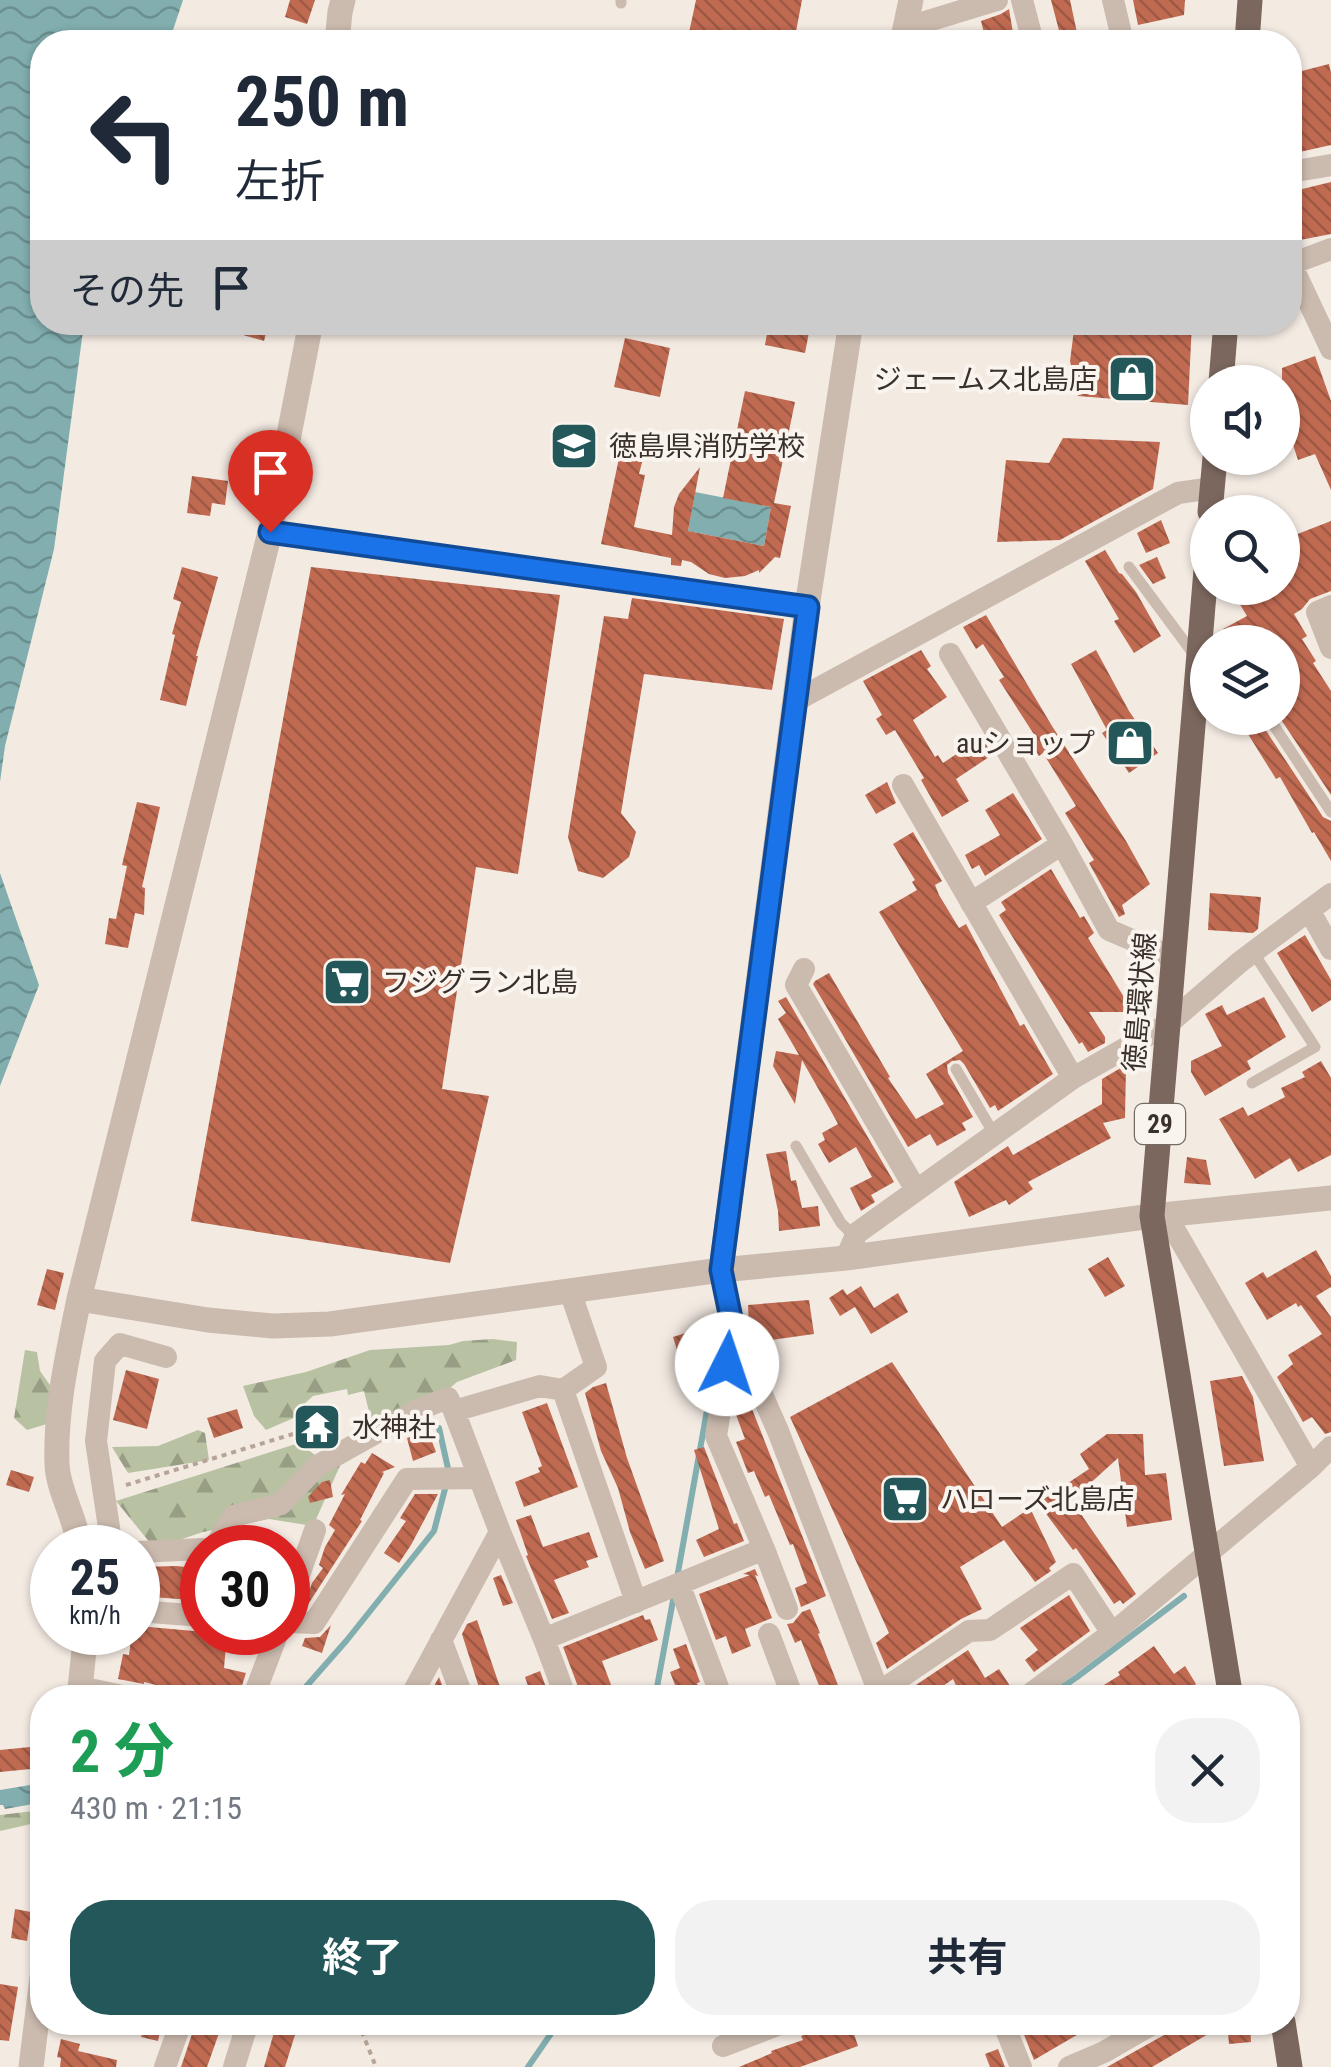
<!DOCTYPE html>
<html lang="ja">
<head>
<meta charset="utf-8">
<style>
	:root { --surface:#fff; --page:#f2f2f3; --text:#1f2937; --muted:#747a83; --accent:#23575a }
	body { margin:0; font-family:"Roboto Condensed","Noto Sans JP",sans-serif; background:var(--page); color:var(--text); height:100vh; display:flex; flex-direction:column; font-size:38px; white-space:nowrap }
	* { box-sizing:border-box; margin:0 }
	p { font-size:32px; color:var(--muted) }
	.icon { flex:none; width:55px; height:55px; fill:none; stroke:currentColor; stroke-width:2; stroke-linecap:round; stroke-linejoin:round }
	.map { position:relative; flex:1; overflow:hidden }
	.details { position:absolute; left:30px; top:1685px; width:1270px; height:350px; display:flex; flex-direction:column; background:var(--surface); border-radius:40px; box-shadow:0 2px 8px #0004 }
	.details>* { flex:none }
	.top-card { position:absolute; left:30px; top:30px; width:1272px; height:305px; border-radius:40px; box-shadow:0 2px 8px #0004; background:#fff; color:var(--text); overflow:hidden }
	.buttons { position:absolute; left:1190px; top:365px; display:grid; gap:20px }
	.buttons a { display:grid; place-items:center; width:110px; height:110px; border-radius:50%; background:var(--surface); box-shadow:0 2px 8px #0004; font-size:50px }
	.speed { position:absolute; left:30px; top:1525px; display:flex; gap:20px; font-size:50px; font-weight:700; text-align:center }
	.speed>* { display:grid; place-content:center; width:130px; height:130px; border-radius:50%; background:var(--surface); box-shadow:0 2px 8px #0004; line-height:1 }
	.speed small { font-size:25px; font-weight:400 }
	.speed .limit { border:15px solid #d22; background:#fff; color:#111 }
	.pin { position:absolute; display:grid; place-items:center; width:85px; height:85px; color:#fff; margin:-102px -42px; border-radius:50% 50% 50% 0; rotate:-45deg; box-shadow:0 0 10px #0007 }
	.pin .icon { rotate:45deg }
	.me { position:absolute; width:110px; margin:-55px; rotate:4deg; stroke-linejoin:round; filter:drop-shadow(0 0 8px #0008) }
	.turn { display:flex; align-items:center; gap:35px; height:210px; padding:0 40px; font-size:45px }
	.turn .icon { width:130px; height:130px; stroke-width:2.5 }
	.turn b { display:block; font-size:70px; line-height:85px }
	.then { display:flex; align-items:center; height:95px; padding:0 40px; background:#0003; gap:20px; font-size:38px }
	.round { display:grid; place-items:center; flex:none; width:105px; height:105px; border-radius:40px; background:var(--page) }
	.headline { display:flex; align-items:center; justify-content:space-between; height:170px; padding:0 40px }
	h1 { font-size:60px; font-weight:700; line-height:75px; color:#1e9e55 }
	.button { display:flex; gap:20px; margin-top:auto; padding:20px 40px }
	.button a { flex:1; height:115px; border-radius:40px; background:var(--accent); color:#fff; font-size:40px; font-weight:700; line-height:115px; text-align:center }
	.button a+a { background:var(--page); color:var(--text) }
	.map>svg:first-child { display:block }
	.forest { fill:url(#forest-firs) }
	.water { fill:url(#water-waves) }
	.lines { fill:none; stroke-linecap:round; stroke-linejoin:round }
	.stream { stroke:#82aeaf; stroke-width:6 }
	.building { fill:url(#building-back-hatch) }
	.path { stroke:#b7a498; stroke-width:4; stroke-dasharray:5 5; stroke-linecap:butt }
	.service { stroke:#cbbaae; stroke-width:11 }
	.minor { stroke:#cbbaae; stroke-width:22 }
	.tertiary { stroke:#cbbaae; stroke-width:25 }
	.primary { stroke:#7b675e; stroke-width:25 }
	.route-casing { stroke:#114b97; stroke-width:25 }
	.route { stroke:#1a73e8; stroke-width:18 }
	.labels { text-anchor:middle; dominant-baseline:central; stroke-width:8; stroke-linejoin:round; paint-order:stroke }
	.shield { fill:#faf4ee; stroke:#746b66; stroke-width:2.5 }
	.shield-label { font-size:25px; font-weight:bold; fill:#3a302c }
	.poi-label { font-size:28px; fill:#3a302c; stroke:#faf4ee; text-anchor:start }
	.street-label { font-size:28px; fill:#3a302c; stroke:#faf4ee }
</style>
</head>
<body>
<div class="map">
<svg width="1331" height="2067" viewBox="0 0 1331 2067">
	<defs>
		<pattern id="forest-firs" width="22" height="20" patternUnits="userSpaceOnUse" patternTransform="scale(2.5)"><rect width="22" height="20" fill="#b8c2a2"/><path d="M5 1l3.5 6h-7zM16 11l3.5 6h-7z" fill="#979e84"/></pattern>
		<pattern id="water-waves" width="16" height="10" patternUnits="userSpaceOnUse" patternTransform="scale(2.5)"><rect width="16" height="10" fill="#82aeaf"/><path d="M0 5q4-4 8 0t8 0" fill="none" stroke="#6b8e8f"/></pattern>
		<pattern id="building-back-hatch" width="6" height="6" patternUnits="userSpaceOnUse" patternTransform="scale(2.5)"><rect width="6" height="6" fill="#c06a52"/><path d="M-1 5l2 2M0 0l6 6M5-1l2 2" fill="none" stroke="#9d5844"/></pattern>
	</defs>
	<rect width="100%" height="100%" fill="#f3eae2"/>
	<!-- forest -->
	<path class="forest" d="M493,1339L517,1342L516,1360L457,1382L445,1392L361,1432L354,1426L371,1420L364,1391L348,1395L347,1389L313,1396L302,1406L296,1417L266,1430L254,1416L243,1386L306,1372L370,1350L449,1345L463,1341Z
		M25,1350L37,1352L40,1371L52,1388L47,1424L27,1430L14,1418Z
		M198,1430L205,1433L209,1460L128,1473L112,1447L158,1446Z
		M299,1443L315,1455L348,1448L313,1526L269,1519L203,1532L176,1541L151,1544L116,1501Z
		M42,1810V1829L31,1824L0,1831V1815Z"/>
	<!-- water -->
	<path class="water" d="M0,0H183L169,42H42V322L84,323L54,549L5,746L0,782Z
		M695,492L771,507L764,546L688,531Z
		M0,873L39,985L0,1086Z
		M36,1784L39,1803L5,1809L3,1805H0V1790Z"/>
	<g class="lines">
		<!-- stream -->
		<path class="stream" d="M439,1428L449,1473
			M677,1578L718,1349
			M296,1698L347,1640L434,1531L446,1485
			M655,1698L674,1595
			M1046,1698L1077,1677L1184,1596
			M528,2067L559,2022"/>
	</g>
	<!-- building -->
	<path class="building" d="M290,0H315L307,24L285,17Z
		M696,0H802L794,42H687Z
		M1051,0H1070L1079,42H1062Z
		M1133,0H1185L1184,15L1138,25Z
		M1009,9L1013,33L996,37L994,30L984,33L981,21L1001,14Z
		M1329,64L1331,73V145L1295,153L1290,128V74Z
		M1331,182V234L1300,240L1290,211V192Z
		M216,322H269L264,341L216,327Z
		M769,322H811L805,353L765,345Z
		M1075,322H1192L1188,405L1078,396L1070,361Z
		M625,338L670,348L660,397L614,387Z
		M1315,356L1331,401V490L1315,454L1298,460L1282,411V368Z
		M745,391L795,402L774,503L791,506L780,558L775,557L759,573V570L745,576L725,578L709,574L691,562L682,560L681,566L671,565V558L601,544L619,458L615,457L619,440L646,447L639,474L645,475L634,527L672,535L674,507L679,494L700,467L688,531L764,546L771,507L723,498Z
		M1063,438L1160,442L1153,489L1060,540L997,542L1006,460L1049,463Z
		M192,476L228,481L225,505L212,503L210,516L187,513Z
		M1161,520L1170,543L1146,553L1137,533Z
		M1331,521V591L1310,599L1302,609L1294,614L1307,636L1302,639L1316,661L1313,663L1331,691V795L1280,718H1282V642H1230L1223,629L1247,616L1230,588H1282V540Z
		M1105,550L1119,573L1122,574L1136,592L1161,636L1134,653L1114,621L1119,619L1085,561Z
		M1157,557L1166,578L1153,584L1139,565Z
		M182,567L218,577L196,656H198L186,706L160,700L175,635L172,634L181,602L173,599Z
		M311,567L560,595L518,874L476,867L442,1089L489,1096L450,1263L191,1221Z
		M632,598L784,619L772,690L644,674L621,813L636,832L629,857L603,878L578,871L568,837L604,616L628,619Z
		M986,615L1052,726L1126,841L1150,884L1122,905L1125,914L1119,917L1089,863L1094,860L1065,813L1076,806L1043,753L1039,756L1029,740L1035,736L999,680L1004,677L983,644L976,649L963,627Z
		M921,650L931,666L927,669L947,697L913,720L935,757L938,755L943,763L982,737L992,755L956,779L969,801L942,817L921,780L924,778L895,730L886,735L876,719L882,715L863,681Z
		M1096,650L1129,711L1158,753L1129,773L1102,733L1107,730L1071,664Z
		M1238,718H1260L1261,723L1323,817L1331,821V861L1314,832L1312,833L1280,777L1276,779Z
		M887,782L896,803L876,814L865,795Z
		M1013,793L1042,839L985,876L979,865L972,869L965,855L1000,835L985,810Z
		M137,802L160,807L142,887L145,888L144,915L135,913L128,948L105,944L109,918L116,919L127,866L122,865Z
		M913,832L942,881L935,885L939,895L959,928L966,924L1020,1026L1024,1024L1053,1074L998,1111L995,1105L990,1108L964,1064L960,1060L952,1061L947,1065L948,1073L973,1117L962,1123L966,1130L937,1146L930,1134L908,1147L813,984L815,981L829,973L890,1077L888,1078L916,1119L944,1104L926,1074L963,1051L879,912L917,890L912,882L915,880L893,844Z
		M1051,869L1080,918L1084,916L1094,933L1088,938L1133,1012H1089L1105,1037V1043L1088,1052L1082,1042L1079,1044L999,915L1006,910L1001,902Z
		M1210,893L1261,897L1258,929L1253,933L1208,930Z
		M1305,935L1331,980V1000L1312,1012L1277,953Z
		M786,997L894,1182L871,1195L875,1202L861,1211L850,1188L872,1177L856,1147L829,1163L818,1144L825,1140L822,1133L838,1124L832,1113L802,1060L795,1104L773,1066L776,1051L799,1055L778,1019L786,1013L778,1001Z
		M1264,997L1286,1037L1247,1061L1251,1069L1205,1096L1191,1072V1061L1222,1046L1205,1014L1222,1005L1227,1015Z
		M1321,1061L1331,1078V1155L1298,1172L1290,1158L1255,1179L1219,1119L1243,1107L1248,1116L1285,1097L1281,1088L1305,1077L1302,1072Z
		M1124,1066L1126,1067L1125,1118L1103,1123L1111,1138L1028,1182L1033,1189L1009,1205L1006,1200L969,1217L954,1182L1008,1146L1013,1155L1102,1104V1079Z
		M786,1151L791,1181L796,1180L802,1208L818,1206L820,1226L779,1231L778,1211L766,1154Z
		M1187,1157L1206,1160L1211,1185L1184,1183Z
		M1316,1250L1331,1276V1287L1316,1296L1331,1317V1432L1325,1434L1312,1417L1303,1422L1277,1377L1293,1364L1288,1355L1322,1334L1301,1305L1298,1307L1296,1303L1267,1320L1245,1283L1263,1272L1267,1278Z
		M1108,1257L1125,1286L1105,1297L1088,1269Z
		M47,1269L64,1273L55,1310L37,1305Z
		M861,1286L874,1308L898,1293L908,1312L871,1334L855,1307L840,1316L829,1298L843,1289L851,1301L847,1295Z
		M809,1300L814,1334L771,1340V1350H759L749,1328L748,1305Z
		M692,1331L702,1363L683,1369L673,1337Z
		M892,1362L1002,1527L1030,1508L1056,1562L1049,1568L1051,1571L1035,1582L1004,1540L960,1567L982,1609L961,1619L887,1669L876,1643L889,1633L790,1417Z
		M126,1370L159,1379L147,1429L113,1420Z
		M1242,1376L1253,1397L1264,1461L1224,1466L1210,1381Z
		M606,1383L627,1458L664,1561L645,1569L630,1532L618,1488L601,1451L585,1393L593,1387Z
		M746,1394L826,1596L801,1607L795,1588L807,1583L793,1544L790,1545L769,1495L765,1497L754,1471L748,1473L736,1442L745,1439L735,1412L737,1398Z
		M547,1403L578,1487L524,1507L515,1482L540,1472L538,1468L542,1466L522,1412Z
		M237,1409L243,1428L214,1438L207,1418Z
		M324,1410L328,1419L333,1417L332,1436L302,1445L294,1421Z
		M428,1431L436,1452L413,1461L407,1438Z
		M1107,1434H1143L1145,1475L1166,1473L1172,1520L1127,1527L1118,1458L1074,1498L1076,1502L1074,1504L1136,1594L1123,1604L1120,1600L1114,1604L1076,1548L1073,1550L1038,1503L1089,1469L1080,1454Z
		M704,1447L734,1524L737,1523L744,1541L704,1557L696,1540L719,1529L694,1450Z
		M372,1453L395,1467L382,1472L384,1473L360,1520L362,1521L307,1606L305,1604L312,1583L323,1568L319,1565L325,1547L335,1530L329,1525L345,1494L341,1495L361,1462L365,1464Z
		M11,1470L34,1477L29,1492L6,1485Z
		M330,1480L333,1497L310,1503L308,1497L322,1482Z
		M415,1494H438L411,1545L399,1563L384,1553L406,1521L400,1518Z
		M531,1515L543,1547L589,1532L598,1557L586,1561L589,1567L554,1580L569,1613L552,1619L526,1556L528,1555L516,1520Z
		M176,1566L195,1568L192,1600L138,1596V1567Z
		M755,1569L758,1576L755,1575L772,1618L745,1629L751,1646L732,1654L726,1636L716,1640L699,1594L750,1575L743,1574Z
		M501,1575L513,1603L503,1606L493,1578Z
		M1069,1595L1090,1631L1034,1672L1025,1660L1038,1650L1020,1628Z
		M810,1609L820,1633L818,1634L843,1698H824L801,1640L795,1643L787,1624L793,1623L802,1612Z
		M643,1615L645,1620L650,1619L658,1640L602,1661L616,1698H591L588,1689L580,1692L563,1647Z
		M477,1620L501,1690L482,1697L462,1634L467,1624Z
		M331,1625L322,1653L302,1646L305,1638L320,1637Z
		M138,1626L227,1634L224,1668L246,1673L238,1698L192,1694L144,1682V1684L118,1679L123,1654L129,1655L132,1632H138Z
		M686,1644L700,1682L697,1683L702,1698H680L670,1672L680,1668L673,1649Z
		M1154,1646L1174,1674L1185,1666L1196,1684L1176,1698H1083L1120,1675L1118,1672Z
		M968,1650L985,1678L999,1669L1010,1686L994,1698H962L953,1679L926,1698H908L904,1693Z
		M540,1671L550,1698H532L525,1677Z
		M439,1677L447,1698H432L430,1693Z
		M40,1746L41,1768L0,1772V1750Z
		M15,1909L31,1912L27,1941L11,1938Z
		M0,1984L18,1987L9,2041L0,2040Z
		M146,2022H162L158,2041L141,2037Z
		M196,2022H214L211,2030L219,2033L207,2067H181Z
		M277,2022H299L285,2067H264Z
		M850,2022L858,2046L800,2067H739L772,2053L771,2051L803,2040L801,2036L820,2029L821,2032Z
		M1019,2022H1099L1034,2060Z
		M1179,2022H1250L1251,2042L1229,2044L1227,2023L1152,2067H1107L1164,2035Z
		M61,2039L80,2044L78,2051L117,2060L116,2067H60L61,2058L57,2057Z
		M998,2049L1005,2067H990L985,2054Z"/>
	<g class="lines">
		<!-- path -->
		<path class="path" d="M126,1485L293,1434
			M358,2022L376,2067"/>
		<!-- service -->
		<path class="service" d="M621,3V0
			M1129,567L1195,656
			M1269,718L1331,812
			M956,1069L994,1134
			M1252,1083L1315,1047L1253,952
			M796,1146L841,1223L855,1237"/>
		<!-- minor -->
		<path class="minor" d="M1022,0L1033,42
			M1113,0L1123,42
			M905,28L997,0
			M1290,172L1331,165
			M1331,249L1291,264L1331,349
			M270,532L807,607
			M1331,606L1317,612L1331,648
			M950,654L1062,844L1109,930L1174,958
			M795,701L1178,493L1212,488
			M903,785L1073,1078
			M971,903L1062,844
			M1309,910L1331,949
			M804,969L796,985L916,1190
			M1166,1215L1311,1467
			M846,1258L857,1233L1073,1078L1168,1024L1240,962L1331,894
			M733,1328L778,1431L881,1698
			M563,1390L636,1602
			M108,1548L110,1534L96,1441L105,1361L120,1344L166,1357
			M214,1548L234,1516L281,1504L317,1466L417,1410L448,1398L454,1411
			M764,1549L787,1609
			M138,1552L202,1549
			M679,1584L722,1698
			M288,1606L315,1530
			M138,1611L202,1616
			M288,1622L314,1623L407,1479L479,1478
			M769,1634L793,1698
			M544,1639L500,1532L454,1411L540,1386L563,1390L596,1367L570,1291
			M441,1640L463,1698
			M80,1687L132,1698
			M879,1692L969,1631L990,1630L1073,1574L1112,1633
			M253,1698L278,1632
			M410,1698L500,1532
			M566,1698L544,1639L764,1549L716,1436L733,1328L721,1270
			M1025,1698L1120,1627L1311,1467L1331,1447
			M1003,2022L1021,2067
			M723,2046L785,2022
			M165,2067L181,2022
			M234,2067L248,2022
			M1069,2067L1104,2052L1156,2022"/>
		<!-- tertiary -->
		<path class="tertiary" d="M337,42L340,12L343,0
			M902,42L911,0
			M721,1270L807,607L851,322
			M79,1299L208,1320L273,1326L330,1324L721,1270L846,1258L1152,1216L1331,1198
			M79,1548C77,1519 58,1492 57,1464C55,1408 68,1354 79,1299L270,532L311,322
			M79,1698L86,1632
			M31,2067L42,1978"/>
		<!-- primary -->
		<path class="primary" d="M1247,42L1250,0
			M1221,382L1226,322
			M1210,512L1215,458
			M1208,546L1152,1216L1231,1698
			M1283,2022L1290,2067"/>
	</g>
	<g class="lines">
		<!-- route casing -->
		<g class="route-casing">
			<path id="route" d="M270,532L808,607L721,1270L733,1328L727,1364"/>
		</g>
		<!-- route -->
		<use href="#route" class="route"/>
	</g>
	<!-- icons -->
	<defs>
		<g id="shop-square" transform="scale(2.5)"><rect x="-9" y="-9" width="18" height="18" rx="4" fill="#23575a" stroke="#faf4ee"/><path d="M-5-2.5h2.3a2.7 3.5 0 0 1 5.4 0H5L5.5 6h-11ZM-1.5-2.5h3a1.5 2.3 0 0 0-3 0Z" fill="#fff"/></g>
		<g id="school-square" transform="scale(2.5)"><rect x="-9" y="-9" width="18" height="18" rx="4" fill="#23575a" stroke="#faf4ee"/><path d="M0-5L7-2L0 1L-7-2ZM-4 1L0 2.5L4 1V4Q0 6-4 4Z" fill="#fff"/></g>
		<g id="supermarket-square" transform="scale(2.5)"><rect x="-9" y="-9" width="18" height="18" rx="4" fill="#23575a" stroke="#faf4ee"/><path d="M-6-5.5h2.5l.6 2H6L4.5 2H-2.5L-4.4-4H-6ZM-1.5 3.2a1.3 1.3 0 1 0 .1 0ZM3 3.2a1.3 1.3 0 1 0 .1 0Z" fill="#fff"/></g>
		<g id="temple-square" transform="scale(2.5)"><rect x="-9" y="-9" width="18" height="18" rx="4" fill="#23575a" stroke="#faf4ee"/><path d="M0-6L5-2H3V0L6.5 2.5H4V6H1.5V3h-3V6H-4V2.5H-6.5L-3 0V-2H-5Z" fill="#fff"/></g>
	</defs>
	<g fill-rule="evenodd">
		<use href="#shop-square" x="1132" y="379"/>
		<use href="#school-square" x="574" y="446"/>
		<use href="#shop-square" x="1130" y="743"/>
		<use href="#supermarket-square" x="347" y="982"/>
		<use href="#temple-square" x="317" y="1427"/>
		<use href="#supermarket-square" x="905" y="1499"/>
	</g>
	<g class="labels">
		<!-- shield labels -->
		<rect class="shield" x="1135" y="1104" width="50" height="40" rx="8"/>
		<g class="shield-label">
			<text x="1160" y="1124">29</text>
		</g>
		<!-- poi labels -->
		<g class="poi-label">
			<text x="1097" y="379" text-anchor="end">ジェームス北島店</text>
			<text x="609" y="446">徳島県消防学校</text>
			<text x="1095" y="743" text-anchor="end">auショップ</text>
			<text x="382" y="982">フジグラン北島</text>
			<text x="352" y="1427">水神社</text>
			<text x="940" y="1499">ハローズ北島店</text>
		</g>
		<!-- street labels -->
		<g class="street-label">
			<text transform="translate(1140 1002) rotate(-85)">徳島環状線</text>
		</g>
	</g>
</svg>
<div class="buttons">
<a><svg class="icon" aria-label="sound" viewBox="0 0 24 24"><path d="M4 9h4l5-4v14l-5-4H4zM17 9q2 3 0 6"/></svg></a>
<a><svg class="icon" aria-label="search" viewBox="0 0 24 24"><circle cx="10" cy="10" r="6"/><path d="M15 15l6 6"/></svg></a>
<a><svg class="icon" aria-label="layers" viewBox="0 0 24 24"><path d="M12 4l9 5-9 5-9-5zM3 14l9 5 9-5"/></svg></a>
</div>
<div class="speed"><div>25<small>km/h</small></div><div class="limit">30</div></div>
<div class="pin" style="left:270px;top:532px;background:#d93025"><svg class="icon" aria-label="arrive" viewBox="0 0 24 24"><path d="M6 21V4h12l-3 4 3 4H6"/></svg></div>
<svg class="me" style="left:727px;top:1364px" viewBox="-20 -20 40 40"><circle r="19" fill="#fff"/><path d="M0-13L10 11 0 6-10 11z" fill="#1a73e8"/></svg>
<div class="top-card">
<div class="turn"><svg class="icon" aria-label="left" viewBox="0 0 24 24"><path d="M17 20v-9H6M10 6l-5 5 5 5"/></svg><div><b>250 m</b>左折</div></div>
<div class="then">その先<svg class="icon" aria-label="arrive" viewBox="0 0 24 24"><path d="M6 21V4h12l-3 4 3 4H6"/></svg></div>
</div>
<section class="details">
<div class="headline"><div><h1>2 分</h1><p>430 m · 21:15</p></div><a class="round"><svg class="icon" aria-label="close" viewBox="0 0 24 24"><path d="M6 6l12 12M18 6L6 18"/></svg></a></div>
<div class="button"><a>終了</a><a>共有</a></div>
</section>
</div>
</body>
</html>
